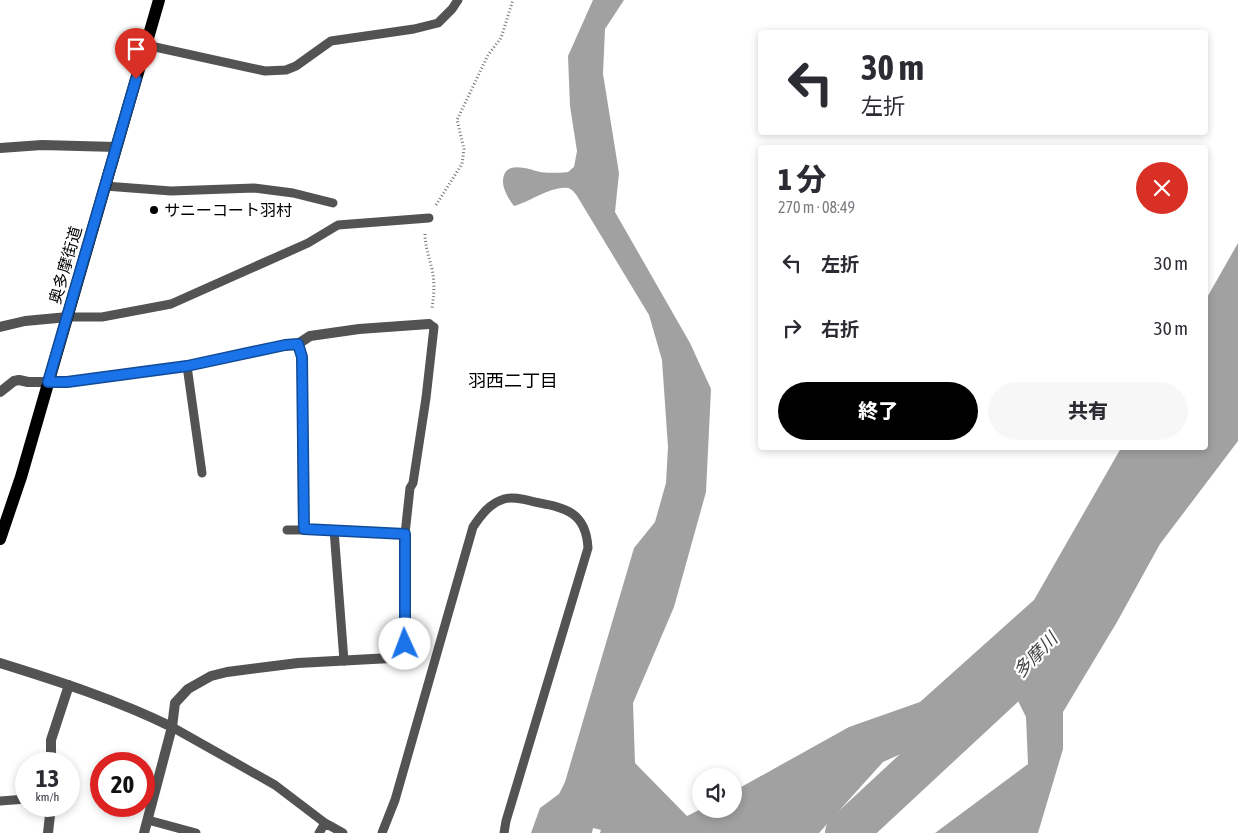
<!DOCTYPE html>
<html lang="ja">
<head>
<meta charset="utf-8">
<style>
	:root { --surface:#fff; --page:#f7f7f7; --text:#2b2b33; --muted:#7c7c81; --accent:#000 }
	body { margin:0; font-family:"Asap Condensed","Noto Sans JP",sans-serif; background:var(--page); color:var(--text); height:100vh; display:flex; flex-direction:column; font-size:19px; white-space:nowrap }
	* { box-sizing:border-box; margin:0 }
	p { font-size:16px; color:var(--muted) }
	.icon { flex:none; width:28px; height:28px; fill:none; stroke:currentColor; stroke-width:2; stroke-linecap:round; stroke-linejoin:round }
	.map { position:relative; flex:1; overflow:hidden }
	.drawer { position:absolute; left:758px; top:145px; width:450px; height:305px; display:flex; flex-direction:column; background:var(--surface); border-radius:5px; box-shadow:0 2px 8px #0003 }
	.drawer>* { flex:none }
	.guide { position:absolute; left:758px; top:30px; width:450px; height:105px; border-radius:5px; box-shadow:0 2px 8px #0003; background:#fff; color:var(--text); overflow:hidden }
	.buttons { position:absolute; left:692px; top:768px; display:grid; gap:10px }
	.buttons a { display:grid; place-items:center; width:50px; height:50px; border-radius:50%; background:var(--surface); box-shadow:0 2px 8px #0003; font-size:25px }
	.speed { position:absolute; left:15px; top:752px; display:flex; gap:10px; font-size:25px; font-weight:700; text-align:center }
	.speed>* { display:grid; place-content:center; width:65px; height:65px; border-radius:50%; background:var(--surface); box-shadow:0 2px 8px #0003; line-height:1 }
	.speed small { font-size:12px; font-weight:400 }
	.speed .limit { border:8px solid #d22; background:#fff; color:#111 }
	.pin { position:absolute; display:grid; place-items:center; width:42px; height:42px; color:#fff; margin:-51px -21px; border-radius:50% 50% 50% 0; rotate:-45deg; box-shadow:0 0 5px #0007 }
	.pin .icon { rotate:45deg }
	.me { position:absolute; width:55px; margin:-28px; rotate:358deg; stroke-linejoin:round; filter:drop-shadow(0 0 4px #0008) }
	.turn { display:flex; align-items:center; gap:18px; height:105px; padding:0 20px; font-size:22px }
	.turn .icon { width:65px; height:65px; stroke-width:2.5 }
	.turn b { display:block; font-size:35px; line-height:42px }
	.round { display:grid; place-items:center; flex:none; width:52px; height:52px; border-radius:26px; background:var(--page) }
	.headline { display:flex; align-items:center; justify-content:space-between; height:85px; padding:0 20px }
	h1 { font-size:30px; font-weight:800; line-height:38px }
	.primary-button { display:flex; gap:10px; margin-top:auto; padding:10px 20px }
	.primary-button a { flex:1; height:58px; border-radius:30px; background:var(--accent); color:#fff; font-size:20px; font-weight:800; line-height:58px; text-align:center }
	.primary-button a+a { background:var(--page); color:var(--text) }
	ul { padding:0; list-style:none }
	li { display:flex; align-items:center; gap:15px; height:65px; padding:0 20px }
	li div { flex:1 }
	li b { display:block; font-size:19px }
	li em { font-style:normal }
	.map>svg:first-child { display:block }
	.water { fill:#a1a1a1 }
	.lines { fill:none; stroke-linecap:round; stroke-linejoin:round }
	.river { stroke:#a1a1a1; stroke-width:42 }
	.path { stroke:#757575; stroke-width:3; stroke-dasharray:1 2.5; stroke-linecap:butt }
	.service { stroke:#535353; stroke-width:9 }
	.minor { stroke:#535353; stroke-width:10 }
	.primary { stroke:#000; stroke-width:12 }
	.route-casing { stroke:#114b97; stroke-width:12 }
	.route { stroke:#1a73e8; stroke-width:9 }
	.poi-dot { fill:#000; stroke:#fff; stroke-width:2 }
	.labels { text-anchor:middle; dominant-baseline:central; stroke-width:4.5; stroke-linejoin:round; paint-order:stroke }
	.poi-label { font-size:16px; fill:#000; stroke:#fff; text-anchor:start }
	.street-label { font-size:16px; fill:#000; stroke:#fff }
	.neighbourhood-label { font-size:18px; fill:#000; stroke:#fff }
	.water-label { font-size:18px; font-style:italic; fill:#424242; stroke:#fff }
</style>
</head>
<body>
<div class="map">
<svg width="1238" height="833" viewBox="0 0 1238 833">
	<rect width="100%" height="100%" fill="#fff"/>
	<!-- water -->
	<path class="water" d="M593,0H624L605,29L603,74L619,173L615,212L690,343L711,389L706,492L674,607L633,703L635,763L687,816L701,809H734V791L849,727L920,702L1034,600L1121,448H1205V301L1238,243V441L1160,544L1117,622L1063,712V749L1038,833H935L1028,764L1026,717L1018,701L883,762L819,833H600L601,830L593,828L592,833H531L540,808L559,794L565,782L634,548L655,522L666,483L668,447L662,360L649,315L577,196C575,193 572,189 568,188C553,185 529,202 514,206C509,200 503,189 503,182C503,159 528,169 540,172C545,173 564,173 568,172C570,171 572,168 574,167L577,151L570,106L568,56Z"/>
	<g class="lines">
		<!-- river -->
		<path class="river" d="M846,833L1003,687"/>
		<!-- path -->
		<path class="path" d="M436,205L462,164L464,149L457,120L488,55L501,38L513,0
			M425,234C425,246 429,257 432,269C435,283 434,295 432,308"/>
		<!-- service -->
		<path class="service" d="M146,45L265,71L286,70L296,66L331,41L414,29L438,23L452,9L458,0
			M105,186L171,191L254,188L293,193L333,203
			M68,317H102L171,304L308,243L338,225L429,218
			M187,366L202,473
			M287,530H334L405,534
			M334,530L344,661
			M405,644V534L410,488L413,483L426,398L434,327L429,324
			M172,727L275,785L325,823L343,833
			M0,801L26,799
			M148,820L196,833
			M319,833L325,823
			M382,833L395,800L473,527C481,515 490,503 504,499C514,496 526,500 535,502C566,508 586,512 588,548L506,821L504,833"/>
		<!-- minor -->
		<path class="minor" d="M0,148L42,145L116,147
			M0,327L25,321L68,317
			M298,344L302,357L303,529
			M0,392L14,381L19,380L28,382H67L187,366L285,345L298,344L310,336L359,329L429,324
			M0,663C58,681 117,700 172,727L144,833
			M172,727L175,703L188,689L211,676L227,672L298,663L391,658C400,656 402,653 405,644
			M51,764V740L69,685
			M48,833L51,806"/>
		<!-- primary -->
		<path class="primary" d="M0,539L21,477L159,0"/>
	</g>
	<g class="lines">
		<!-- route casing -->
		<g class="route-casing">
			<path id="route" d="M136,79L48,382H67L187,366L285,345L298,344L302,357L304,529L405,534V644"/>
		</g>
		<!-- route -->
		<use href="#route" class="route"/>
	</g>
	<!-- markers -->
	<circle class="poi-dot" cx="154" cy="210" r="5"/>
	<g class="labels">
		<!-- poi labels -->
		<g class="poi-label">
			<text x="164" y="210">サニーコート羽村</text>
		</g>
		<!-- street labels -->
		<g class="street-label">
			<text transform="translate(65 265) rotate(-74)">奥多摩街道</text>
		</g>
		<!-- neighbourhood labels -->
		<g class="neighbourhood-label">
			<text x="513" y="380">羽西二丁目</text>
		</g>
		<!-- water labels -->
		<g class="water-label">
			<text transform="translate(1035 655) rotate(-46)">多摩川</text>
		</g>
	</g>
</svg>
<div class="buttons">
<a><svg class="icon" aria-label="sound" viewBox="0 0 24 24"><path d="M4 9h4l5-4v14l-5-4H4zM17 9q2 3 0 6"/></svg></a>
</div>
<div class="speed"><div>13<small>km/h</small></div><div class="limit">20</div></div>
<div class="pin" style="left:136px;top:79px;background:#d93025"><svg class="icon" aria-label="arrive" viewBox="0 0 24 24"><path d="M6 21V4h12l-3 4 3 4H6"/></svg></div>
<svg class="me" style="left:405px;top:644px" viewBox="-20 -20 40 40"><circle r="19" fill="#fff"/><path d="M0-13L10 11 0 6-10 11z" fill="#1a73e8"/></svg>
<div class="guide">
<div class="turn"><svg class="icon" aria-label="left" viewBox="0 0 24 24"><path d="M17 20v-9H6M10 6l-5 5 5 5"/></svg><div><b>30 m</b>左折</div></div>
</div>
<section class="drawer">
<div class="headline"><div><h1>1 分</h1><p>270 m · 08:49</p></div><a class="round" style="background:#d93025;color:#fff"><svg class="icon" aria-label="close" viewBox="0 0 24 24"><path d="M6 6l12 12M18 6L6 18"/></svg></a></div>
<ul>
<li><svg class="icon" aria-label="left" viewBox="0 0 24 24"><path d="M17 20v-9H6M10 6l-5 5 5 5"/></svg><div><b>左折</b></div><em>30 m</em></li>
<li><svg class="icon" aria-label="right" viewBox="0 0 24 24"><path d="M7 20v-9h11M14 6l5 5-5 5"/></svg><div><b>右折</b></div><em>30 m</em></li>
</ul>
<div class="primary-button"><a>終了</a><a>共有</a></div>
</section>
</div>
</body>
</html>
